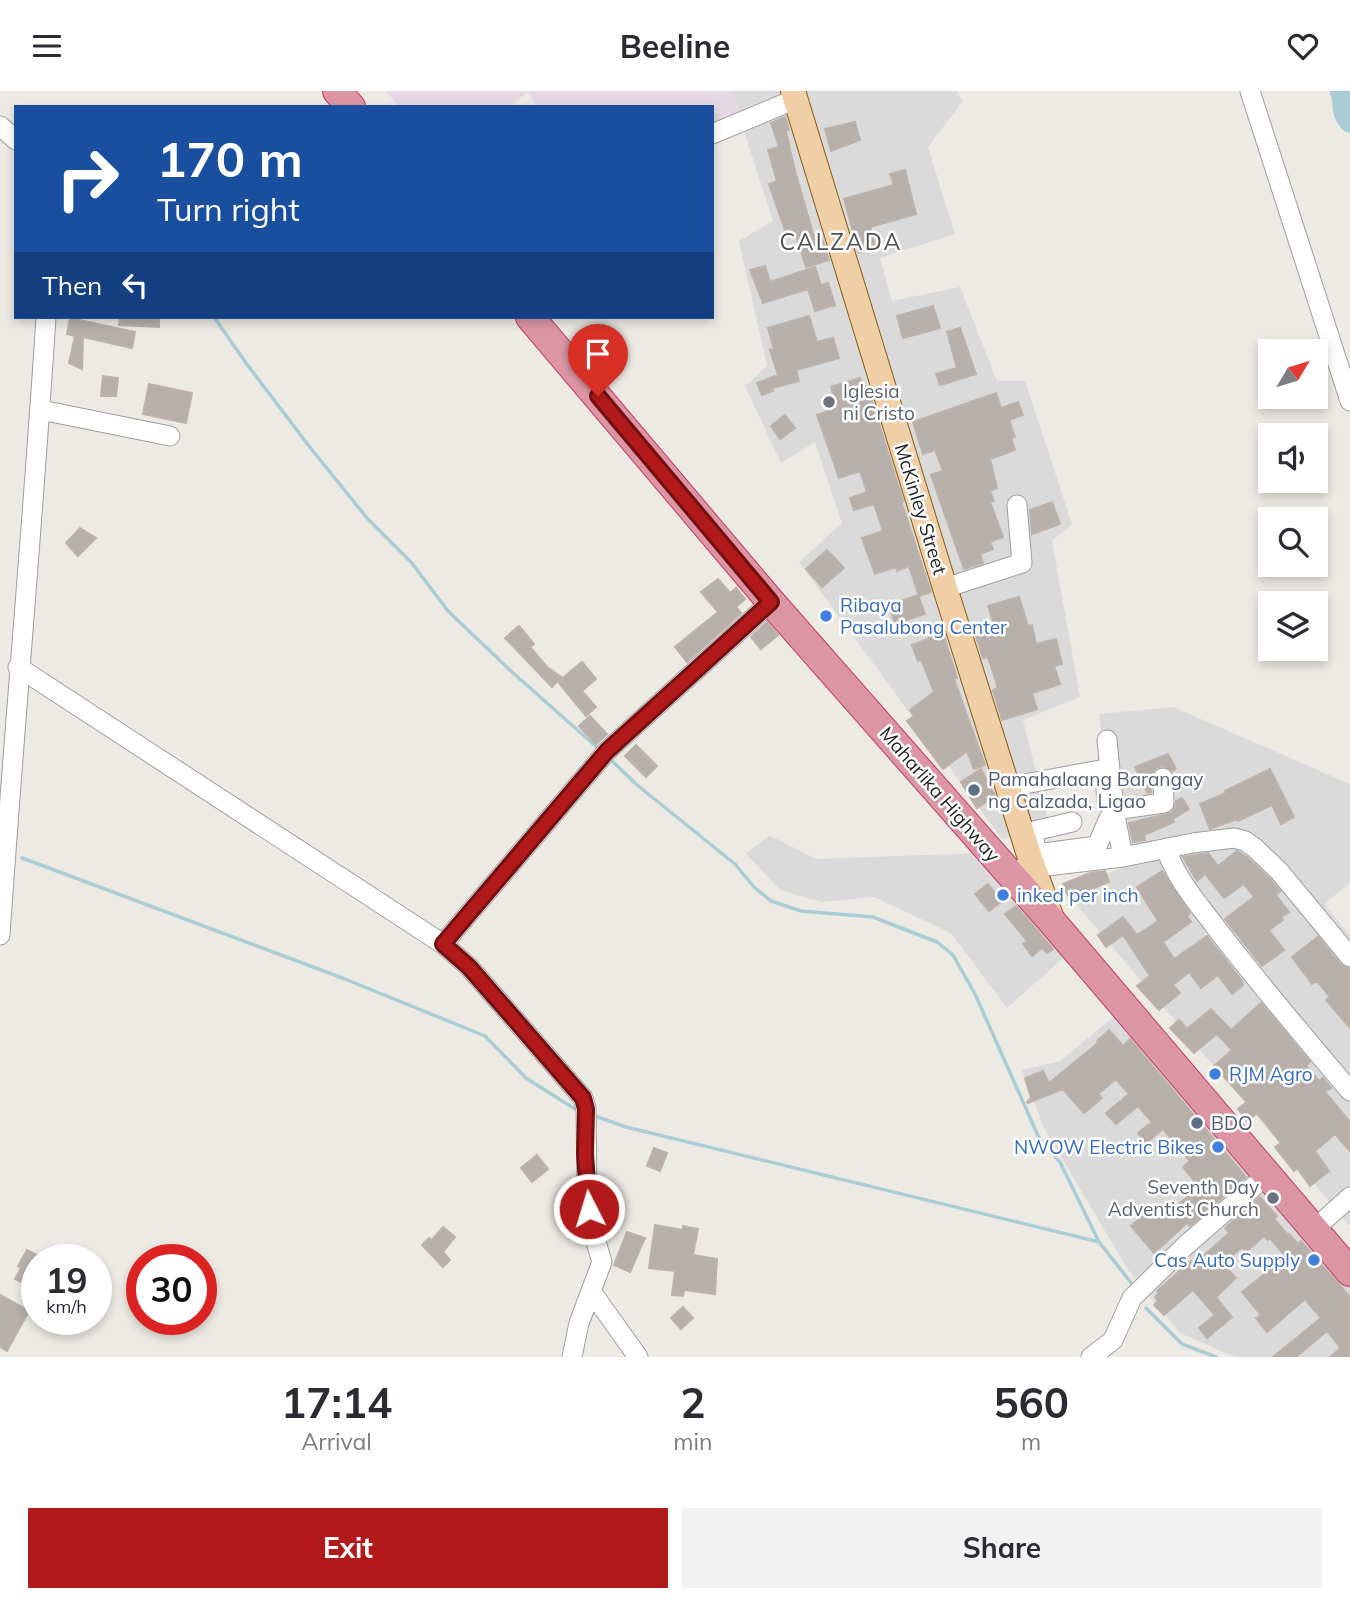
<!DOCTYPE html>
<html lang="en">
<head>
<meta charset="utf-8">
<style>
	:root { --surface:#fff; --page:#f2f2f3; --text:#2b2b33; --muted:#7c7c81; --accent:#b2191a }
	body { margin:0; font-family:Mulish,sans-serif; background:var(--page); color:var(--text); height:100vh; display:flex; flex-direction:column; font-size:26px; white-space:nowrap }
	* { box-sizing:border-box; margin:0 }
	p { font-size:23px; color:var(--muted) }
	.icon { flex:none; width:38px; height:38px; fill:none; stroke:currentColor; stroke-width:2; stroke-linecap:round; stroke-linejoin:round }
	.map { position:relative; height:1266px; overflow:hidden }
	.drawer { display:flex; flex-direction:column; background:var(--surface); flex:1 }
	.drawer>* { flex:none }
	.guide { position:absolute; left:14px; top:14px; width:700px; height:214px; border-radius:0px; box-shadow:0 4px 10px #0003; background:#1a4fa0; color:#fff; overflow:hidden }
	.needle { width:46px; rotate:52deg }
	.controls { position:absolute; left:1258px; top:248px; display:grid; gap:14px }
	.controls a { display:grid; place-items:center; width:70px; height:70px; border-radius:0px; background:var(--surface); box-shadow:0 4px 10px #0003; font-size:35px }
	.speed { position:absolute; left:21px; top:1153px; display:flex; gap:14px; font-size:35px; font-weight:700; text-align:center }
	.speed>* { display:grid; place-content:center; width:91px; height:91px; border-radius:50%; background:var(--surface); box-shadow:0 4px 10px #0003; line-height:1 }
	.speed small { font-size:18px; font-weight:400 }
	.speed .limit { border:10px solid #d22; background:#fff; color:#111 }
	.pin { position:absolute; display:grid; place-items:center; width:60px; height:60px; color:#fff; margin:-72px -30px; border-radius:50% 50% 50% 0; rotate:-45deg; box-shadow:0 0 7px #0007 }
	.pin .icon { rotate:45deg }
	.me { position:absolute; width:77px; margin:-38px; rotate:355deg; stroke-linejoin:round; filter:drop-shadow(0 0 5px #0008) }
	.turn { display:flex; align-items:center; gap:24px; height:147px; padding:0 28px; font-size:32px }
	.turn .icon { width:91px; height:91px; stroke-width:2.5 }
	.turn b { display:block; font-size:49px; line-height:60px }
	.then { display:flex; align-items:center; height:66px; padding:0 28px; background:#0003; gap:14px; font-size:26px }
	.eta { display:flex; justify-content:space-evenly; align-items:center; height:119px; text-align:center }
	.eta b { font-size:42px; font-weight:700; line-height:49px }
	.action { display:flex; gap:14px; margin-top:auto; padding:14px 28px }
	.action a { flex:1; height:80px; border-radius:0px; background:var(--accent); color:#fff; font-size:28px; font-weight:700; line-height:80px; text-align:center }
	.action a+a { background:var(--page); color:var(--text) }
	header { display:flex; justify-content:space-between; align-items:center; height:91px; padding:0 28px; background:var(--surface); font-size:32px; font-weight:700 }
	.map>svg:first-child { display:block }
	.residential { fill:#dbdada }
	.industrial { fill:#e5d7e3 }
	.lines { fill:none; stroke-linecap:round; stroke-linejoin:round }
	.stream { stroke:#aaccd5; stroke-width:3.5 }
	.river { stroke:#aaccd5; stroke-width:23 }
	.building { fill:#b6afaa; stroke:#bdb1a8; stroke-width:2 }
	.minor-casing { stroke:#9e9e9e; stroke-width:21 }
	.major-casing { stroke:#845d12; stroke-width:26 }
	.highway-casing { stroke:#c33a6a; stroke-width:30 }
	.minor { stroke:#fff; stroke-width:19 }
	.major { stroke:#f0cfa6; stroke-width:24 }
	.highway { stroke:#db95a3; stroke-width:28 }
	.route-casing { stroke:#741011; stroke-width:18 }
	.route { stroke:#b2191a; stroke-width:12 }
	.worship-dot { fill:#6b7280; stroke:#fff; stroke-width:2.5 }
	.shop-dot { fill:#3f7fe0; stroke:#fff; stroke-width:2.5 }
	.service-dot { fill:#5c6f8a; stroke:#fff; stroke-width:2.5 }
	.labels { text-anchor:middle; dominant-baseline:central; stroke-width:5; stroke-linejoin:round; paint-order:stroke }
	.worship-label { font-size:19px; fill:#5b616d; stroke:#fff; text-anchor:start }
	.street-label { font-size:19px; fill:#1d1d1d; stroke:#fff }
	.shop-label { font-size:19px; fill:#366cbe; stroke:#fff; text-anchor:start }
	.service-label { font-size:19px; fill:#4e5e75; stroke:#fff; text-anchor:start }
	.quarter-label { font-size:23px; letter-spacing:2px; fill:#505050; stroke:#fff }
</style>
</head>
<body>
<header><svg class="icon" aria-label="menu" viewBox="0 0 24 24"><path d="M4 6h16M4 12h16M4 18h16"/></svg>Beeline<svg class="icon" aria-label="heart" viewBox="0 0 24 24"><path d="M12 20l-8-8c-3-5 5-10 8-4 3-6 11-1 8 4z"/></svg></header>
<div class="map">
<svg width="1350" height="1266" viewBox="0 0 1350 1266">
	<rect width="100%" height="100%" fill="#edeae4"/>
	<!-- residential -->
	<path class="residential" d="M731,0H957L963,10L928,56L955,143L880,167L892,210L960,196L997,290H1025L1072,433L1052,450L1080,606L1023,629L1050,736L1002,748L799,471L842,432L815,351L781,372L745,295L767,275L739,150L773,130Z
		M1173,616L1350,693V792L1324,813L1350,844V1135L1063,798L1119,778L1099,623Z
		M769,744L816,768L981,762L1069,862L1007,917L951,842L874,806L821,811L780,799L746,763Z
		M1116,924L1350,1194V1266H1235L1180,1242L1128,1179L1044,1037L1022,979L1060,970Z"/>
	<!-- industrial -->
	<path class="industrial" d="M386,0H733L743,30L712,44V16H537L528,1L507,16H399Z"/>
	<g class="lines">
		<!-- stream -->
		<path class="stream" d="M214,226L246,272L309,355L367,427L411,471L448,520L512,581L600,659
			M608,666L637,694L735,773L754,796L771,810L801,820L873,826L937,851L953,864L975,903L1040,1049L1060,1071L1099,1151L1132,1193
			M22,767L345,888L485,945L526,987L578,1020
			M592,1024L626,1036L1099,1151
			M1146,1217L1182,1253L1216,1266"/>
		<!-- river -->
		<path class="river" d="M1341,0C1347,11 1340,17 1350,30"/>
	</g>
	<!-- building -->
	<path class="building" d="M785,26L789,38L786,40L795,80L815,149L822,147L829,169L806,176L796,145L794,146L791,137L785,139L769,93L777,90L768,59L779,56L771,32Z
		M855,31L860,49L831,60L825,38Z
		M905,79L916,123L870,136L876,157L859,162L844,108L894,94L890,83Z
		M765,175L770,191L815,176L821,194L828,192L835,214L815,220L808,198L763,212L750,179Z
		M933,215L940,237L903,247L897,225Z
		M809,225L817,251L833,247L839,267L796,279L799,290L772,297L773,300L762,304L757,292L778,284L770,259L774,258L768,237Z
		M120,226H159V236L119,234Z
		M70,227L135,241L132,257L83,246L82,278L69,272L75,245L67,243Z
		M960,237L976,283L940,294L936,283L957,277L947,241Z
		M103,285L118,287L116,305H101Z
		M860,287L866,308L871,307L903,410H901L931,501L919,505L909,475L897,480L896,476L875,483L862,447L883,440L874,413L854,419L850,407L867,401L860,380L839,387L817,324L838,317L831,296Z
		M149,293L192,302L186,332L143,323Z
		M996,302L1001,317L1018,311L1023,324L1009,329L1015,346L1011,347L1015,359L990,368L997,397L990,400L994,410L990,411L1003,446L990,451L993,458L980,463L983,472L964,478L931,384L943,380L935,359L923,363L913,331Z
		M785,324L795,337L780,348L771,335Z
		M1052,411L1060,433L1032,443L1030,419Z
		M80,437L96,447L78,465L66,452Z
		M827,459L844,477L822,496L806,478Z
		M718,488L730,502L736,497L745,508L736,516L741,522L687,571L675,556L718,521L701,501Z
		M918,504L925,523L895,533L889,514Z
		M1019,506L1028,535L1032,534L1036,553L1056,548L1062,573L1054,575L1060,593L1032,602L1037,618L1002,629L993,599L998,597L988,566L983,567L976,545L996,539L988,515Z
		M767,531L778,544L761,558L751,546Z
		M940,532L957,587L954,588L985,674L974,678L967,660L943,678L907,630L914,625L910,619L934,601L921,568L918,570L912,554L930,547L927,537Z
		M519,535L534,553L530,556L547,576L561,586L552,596L505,547Z
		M582,571L596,588L582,600L596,616L586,625L558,591Z
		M590,625L607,643L596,653L579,635Z
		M636,654L657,675L646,686L625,665Z
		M1168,663L1176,678L1173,680L1163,675L1156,677L1151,687V701L1148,702L1135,676Z
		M981,678L995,705L977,717L961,691Z
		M1270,678L1294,726L1281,733L1272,714L1238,730L1237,728L1210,738L1200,713L1226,702L1225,700Z
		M1182,707L1189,718L1173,728L1174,731L1144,744L1145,749L1133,751L1129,732L1171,722L1175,717L1176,710Z
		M1237,760L1247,766L1270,788L1280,800L1276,804L1289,821L1281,826L1283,829L1269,839L1284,859L1262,875L1225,828L1254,806L1244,793L1224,807L1205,783L1197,790L1183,766L1208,762L1218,775Z
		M1105,780L1109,791L1069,807L1063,793L1090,782Z
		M1162,780L1190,822L1187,825L1191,831L1163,851L1174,868L1207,845L1242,890L1241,891L1243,894L1232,903L1218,884L1201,897L1189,881L1173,894L1180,902L1159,919L1137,895L1150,885L1123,844L1106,856L1098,844L1123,826L1137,844L1158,830L1137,796Z
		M988,793L1002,810L989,820L975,803Z
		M1016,815L1053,858L1047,862L1042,857L1032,865L1023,853L1027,850L1005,823Z
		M1318,846L1341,874L1350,878V937L1326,909L1330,906L1317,890L1312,893L1292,866Z
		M1261,912L1310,971L1306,975L1319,990L1323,987L1331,997L1325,1001L1350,1031V1060L1335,1043L1315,1060L1329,1080L1310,1095L1297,1077L1294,1080L1275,1056L1281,1052L1257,1022L1247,1030L1238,1018L1247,1011L1214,975L1232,959L1217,943L1194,962L1170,937L1179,929L1187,938L1211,918L1231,939Z
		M1109,939L1123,955L1130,948L1246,1086L1190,1135L1187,1132L1154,1162L1131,1135L1145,1123L1151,1130L1158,1124L1161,1128L1199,1096L1183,1076L1190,1070L1163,1038L1146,1052L1138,1042L1152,1031L1138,1015L1116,1033L1106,1022L1129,1003L1116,988L1098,1003L1102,1007L1084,1022L1063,998L1028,1012L1027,1011L1031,1007L1025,987L1043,980L1049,992L1098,952L1097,950Z
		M654,1057L667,1062L660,1080L647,1075Z
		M537,1064L548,1078L532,1091L521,1077Z
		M1260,1106L1277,1125L1274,1128L1288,1144L1289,1143L1298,1153L1301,1150L1350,1206V1266H1330L1341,1257L1327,1240L1296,1266H1273L1321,1227L1305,1208L1267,1241L1256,1227L1261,1224L1242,1201L1286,1166L1270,1147L1268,1149L1264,1145L1246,1161L1242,1156L1223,1173L1236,1187L1216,1206L1232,1226L1207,1247L1199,1237L1215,1224L1193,1199L1164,1224L1154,1214L1158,1210L1155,1206L1159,1202L1157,1200L1191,1170L1194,1173L1210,1159L1229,1142L1225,1137Z
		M655,1134L683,1139V1135L698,1138L693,1164L717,1168L715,1203L684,1199L683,1205L672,1204L675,1180L649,1177Z
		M443,1136L455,1146L443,1161L450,1169L443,1176L422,1154L429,1147L432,1149Z
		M627,1141L645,1147L630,1181L614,1174Z
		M27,1159L37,1164V1199L15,1188L21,1177L18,1175Z
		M0,1204L29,1220L7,1260L0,1256Z
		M683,1216L693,1227L681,1238L671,1227Z"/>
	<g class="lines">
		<!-- minor casing -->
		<g class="minor-casing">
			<path id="minor" d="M1250,0L1350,310
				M0,35L16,49
				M712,43L796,8
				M41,319L170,345
				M945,497L1022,472L1017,414
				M18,576L443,853
				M1107,649L1114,719L1123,766
				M1009,696L1100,679L1105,685L1107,711
				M1114,719L1164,712L1163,687
				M1166,757C1175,786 1196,810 1214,834C1257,891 1304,945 1350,1000
				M1038,763L1032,743L1034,740L1072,731
				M1029,764L1097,755L1109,727
				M1021,778L1123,766L1193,752L1234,747L1245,750L1255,757L1279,780L1350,866
				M0,844C14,638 33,432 46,226
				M1313,1139L1350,1106
				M591,1200L602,1171L591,1134L587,1101L586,1018L583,1007L469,876L443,853L607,660L771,511
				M572,1266L579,1232L591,1200L638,1266
				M1091,1266L1113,1249L1132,1207L1185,1155L1267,1084"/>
		</g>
		<!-- major casing -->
		<g class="major-casing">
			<path id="major" d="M793,0L945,497L1029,764L1052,828"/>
		</g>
		<!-- highway casing -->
		<g class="highway-casing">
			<path id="highway" d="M337,0L351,16
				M530,226L771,511L1054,833L1350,1181"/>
		</g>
		<!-- minor -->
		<use href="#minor" class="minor"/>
		<!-- major -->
		<use href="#major" class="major"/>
		<!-- highway -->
		<use href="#highway" class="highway"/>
	</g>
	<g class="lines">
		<!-- route casing -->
		<g class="route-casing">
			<path id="route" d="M589,1118L585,1063L586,1018L583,1007L469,876L443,853L607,660L771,511L598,305"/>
		</g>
		<!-- route -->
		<use href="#route" class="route"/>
	</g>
	<!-- markers -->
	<g class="worship-dot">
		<circle cx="829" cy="311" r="7"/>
		<circle cx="1273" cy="1107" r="7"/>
	</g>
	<g class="shop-dot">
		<circle cx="826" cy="525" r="7"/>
		<circle cx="1003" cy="804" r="7"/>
		<circle cx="1215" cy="983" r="7"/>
		<circle cx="1218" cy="1056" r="7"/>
		<circle cx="1314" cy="1169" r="7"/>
	</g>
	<g class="service-dot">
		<circle cx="974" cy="699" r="7"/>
		<circle cx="1197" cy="1032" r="7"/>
	</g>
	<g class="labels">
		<!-- worship labels -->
		<g class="worship-label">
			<text x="843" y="300">Iglesia<tspan x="843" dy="22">ni Cristo</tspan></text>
			<text x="1259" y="1096" text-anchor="end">Seventh Day<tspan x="1259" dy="22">Adventist Church</tspan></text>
		</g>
		<!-- street labels -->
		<g class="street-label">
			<text transform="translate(921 418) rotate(73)">McKinley Street</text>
			<text transform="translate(940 703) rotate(49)">Maharlika Highway</text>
		</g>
		<!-- shop labels -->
		<g class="shop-label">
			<text x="840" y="514">Ribaya<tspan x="840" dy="22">Pasalubong Center</tspan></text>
			<text x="1017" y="804">inked per inch</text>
			<text x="1229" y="983">RJM Agro</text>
			<text x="1204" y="1056" text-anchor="end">NWOW Electric Bikes</text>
			<text x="1300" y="1169" text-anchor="end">Cas Auto Supply</text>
		</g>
		<!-- service labels -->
		<g class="service-label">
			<text x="988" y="688">Pamahalaang Barangay<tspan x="988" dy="22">ng Calzada, Ligao</tspan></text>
			<text x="1211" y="1032">BDO</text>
		</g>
		<!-- quarter labels -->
		<g class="quarter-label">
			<text x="841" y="150">CALZADA</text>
		</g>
	</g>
</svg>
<div class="controls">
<a><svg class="needle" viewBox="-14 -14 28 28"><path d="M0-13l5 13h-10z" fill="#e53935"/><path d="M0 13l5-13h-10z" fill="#7c7c81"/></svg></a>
<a><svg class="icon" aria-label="sound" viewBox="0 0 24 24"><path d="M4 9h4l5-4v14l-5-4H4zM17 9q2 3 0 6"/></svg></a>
<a><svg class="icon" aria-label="search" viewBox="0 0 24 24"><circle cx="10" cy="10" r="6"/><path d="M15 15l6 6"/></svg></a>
<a><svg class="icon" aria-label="layers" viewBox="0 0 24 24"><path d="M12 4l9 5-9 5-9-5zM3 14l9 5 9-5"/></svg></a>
</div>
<div class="speed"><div>19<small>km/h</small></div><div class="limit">30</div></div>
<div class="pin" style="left:598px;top:305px;background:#d93025"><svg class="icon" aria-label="arrive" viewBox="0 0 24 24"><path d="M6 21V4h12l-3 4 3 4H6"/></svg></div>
<svg class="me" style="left:589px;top:1118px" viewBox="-20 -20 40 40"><circle r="17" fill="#b2191a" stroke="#fff" stroke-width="3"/><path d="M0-11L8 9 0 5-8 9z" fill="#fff"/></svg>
<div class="guide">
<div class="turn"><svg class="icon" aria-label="right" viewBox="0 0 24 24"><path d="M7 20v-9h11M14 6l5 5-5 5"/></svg><div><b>170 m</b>Turn right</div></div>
<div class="then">Then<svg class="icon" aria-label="left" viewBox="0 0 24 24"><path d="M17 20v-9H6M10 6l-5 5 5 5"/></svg></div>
</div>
</div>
<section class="drawer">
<div class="eta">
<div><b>17:14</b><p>Arrival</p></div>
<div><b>2</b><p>min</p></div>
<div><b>560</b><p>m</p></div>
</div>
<div class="action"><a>Exit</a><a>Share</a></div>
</section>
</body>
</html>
